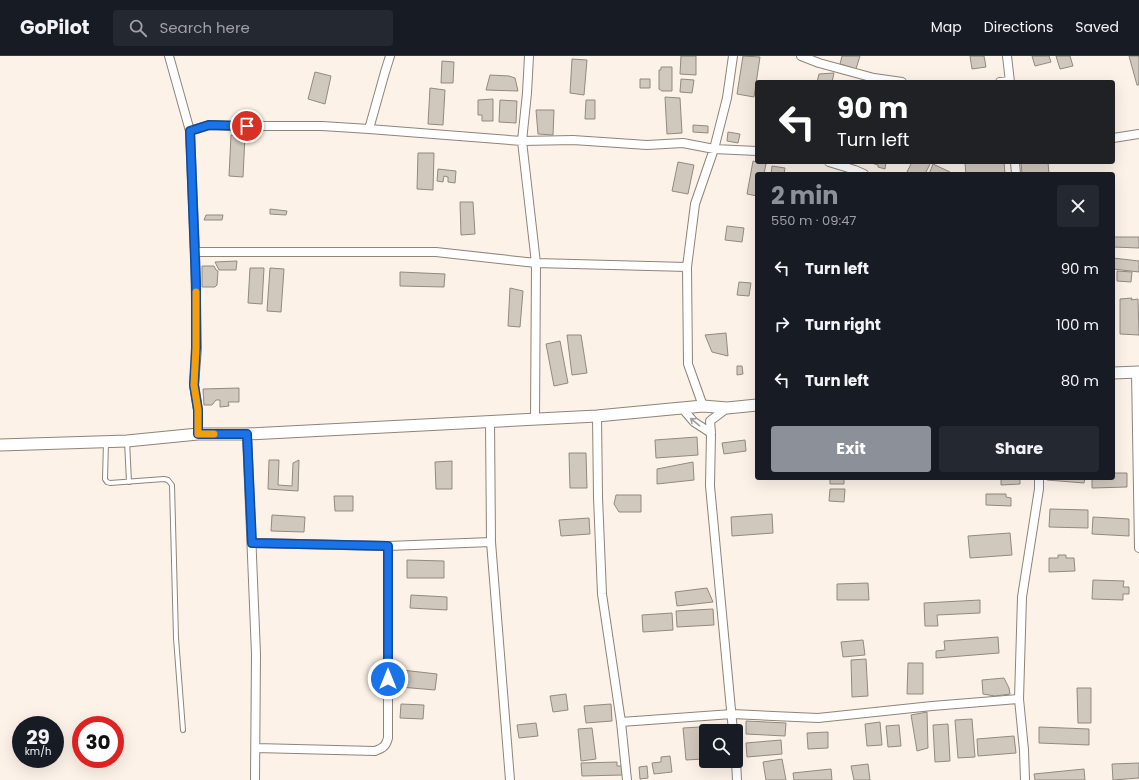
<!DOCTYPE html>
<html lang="en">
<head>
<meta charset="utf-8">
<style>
	:root { --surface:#171b24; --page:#242831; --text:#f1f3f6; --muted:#9ea1a6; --line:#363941; --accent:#8c9099 }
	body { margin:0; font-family:Poppins,sans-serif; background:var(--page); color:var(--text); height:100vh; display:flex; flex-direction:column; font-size:15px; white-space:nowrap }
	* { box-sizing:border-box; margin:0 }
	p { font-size:13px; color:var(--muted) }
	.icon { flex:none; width:22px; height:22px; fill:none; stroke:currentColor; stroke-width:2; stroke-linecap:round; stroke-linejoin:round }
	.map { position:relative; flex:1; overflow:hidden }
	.drawer { position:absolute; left:755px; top:116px; width:360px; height:308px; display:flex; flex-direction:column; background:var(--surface); border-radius:4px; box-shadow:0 4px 16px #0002 }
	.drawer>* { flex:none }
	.banner { position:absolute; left:755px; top:24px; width:360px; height:84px; border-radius:4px; box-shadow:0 4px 16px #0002; background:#202124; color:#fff; overflow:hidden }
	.fabs { position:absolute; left:699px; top:668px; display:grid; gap:8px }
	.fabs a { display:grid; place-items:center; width:44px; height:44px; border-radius:4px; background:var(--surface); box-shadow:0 4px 16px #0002; font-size:20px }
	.speed { position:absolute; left:12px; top:660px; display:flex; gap:8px; font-size:20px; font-weight:700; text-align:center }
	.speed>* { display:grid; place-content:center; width:52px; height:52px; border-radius:50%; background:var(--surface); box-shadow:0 4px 16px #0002; line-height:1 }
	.speed small { font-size:10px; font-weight:400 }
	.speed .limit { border:6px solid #d22; background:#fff; color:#111 }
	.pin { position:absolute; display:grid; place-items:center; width:34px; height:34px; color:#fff; margin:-17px; border:2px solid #fff; border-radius:50%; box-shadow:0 1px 4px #0007 }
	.me { position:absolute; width:44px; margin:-22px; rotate:0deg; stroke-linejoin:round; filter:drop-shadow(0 0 3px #0008) }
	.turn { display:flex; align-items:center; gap:14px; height:84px; padding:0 16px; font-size:18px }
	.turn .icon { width:52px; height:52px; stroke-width:2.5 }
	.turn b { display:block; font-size:28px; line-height:34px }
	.round { display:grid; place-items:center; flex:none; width:42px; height:42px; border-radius:4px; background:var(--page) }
	.head { display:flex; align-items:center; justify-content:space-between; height:68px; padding:0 16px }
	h1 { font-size:24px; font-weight:700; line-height:30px; color:var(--accent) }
	.button { display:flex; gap:8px; margin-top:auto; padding:8px 16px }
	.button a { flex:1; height:46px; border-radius:4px; background:var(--accent); color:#fff; font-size:16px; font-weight:700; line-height:46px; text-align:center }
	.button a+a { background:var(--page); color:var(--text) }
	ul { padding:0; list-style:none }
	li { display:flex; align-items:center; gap:12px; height:56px; padding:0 16px }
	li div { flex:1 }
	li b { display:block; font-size:15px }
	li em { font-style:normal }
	header { display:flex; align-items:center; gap:24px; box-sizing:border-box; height:56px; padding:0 20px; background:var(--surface); border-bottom:1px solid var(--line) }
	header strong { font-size:19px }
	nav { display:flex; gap:22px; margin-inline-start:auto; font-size:14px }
	.search { width:280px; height:36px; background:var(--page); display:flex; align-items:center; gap:10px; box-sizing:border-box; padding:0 14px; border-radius:4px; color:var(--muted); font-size:15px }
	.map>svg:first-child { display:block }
	.building { fill:#d0c7bd; stroke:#928980 }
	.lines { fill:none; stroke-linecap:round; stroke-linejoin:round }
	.service-casing { stroke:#8d847b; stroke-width:6 }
	.minor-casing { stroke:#8d847b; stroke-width:10 }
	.secondary-casing { stroke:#8d847b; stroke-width:13 }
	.service { stroke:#fff; stroke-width:4 }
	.minor { stroke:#fff; stroke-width:8 }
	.secondary { stroke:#fff; stroke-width:11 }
	.oneway { stroke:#a09e9c }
	.route-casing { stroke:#114b97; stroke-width:10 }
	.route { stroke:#1a73e8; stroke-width:7 }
	.slow { stroke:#f59e0b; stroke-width:7 }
</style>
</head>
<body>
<header>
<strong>GoPilot</strong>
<div class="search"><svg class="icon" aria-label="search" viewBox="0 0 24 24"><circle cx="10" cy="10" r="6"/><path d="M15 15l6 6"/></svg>Search here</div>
<nav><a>Map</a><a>Directions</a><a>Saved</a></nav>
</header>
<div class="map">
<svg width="1139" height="724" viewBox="0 0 1139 724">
	<rect width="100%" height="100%" fill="#fcf2e8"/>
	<!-- building -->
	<path class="building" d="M681,0H696V19L680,18Z
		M743,0L760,1L754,41L737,38Z
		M842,0H860L856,13L840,8Z
		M970,0H984L986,11L972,13Z
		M1032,0H1049L1051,6L1035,10Z
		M1056,0H1070L1073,10L1060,13Z
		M1129,0H1139V29H1137Z
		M572,3L587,4L584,39L570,37Z
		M442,5L454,6L453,27H441Z
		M661,11H672V35H662L659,33V14H661Z
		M315,16L331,20L325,48L308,43Z
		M834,17L832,26H817L819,18Z
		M490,19L509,20L515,22L518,35L486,34Z
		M640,23H650V32H640Z
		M681,23L694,24L692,37L680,36Z
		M430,32L445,34L443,69L428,68Z
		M665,41L680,42L682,77L667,78Z
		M493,43V65H482V59H478V44Z
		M500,44L517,45L516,67L499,66Z
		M586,44H595V63H585Z
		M536,54H554L553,79L538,78Z
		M693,69L708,70V77L693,76Z
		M728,76L740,78L738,87L727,85Z
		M231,79L245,80L243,121L229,120Z
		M418,97H434L433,134L417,133Z
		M753,105L766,108L764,118H757V140L747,138Z
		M678,106L694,109L688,138L672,135Z
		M868,106H886L885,113L878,111V109Z
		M912,106H931L925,118H906Z
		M982,106H1004L1005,118H966L965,107Z
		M1021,106H1048L1049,118H1022Z
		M933,108L950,116L948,118H929Z
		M772,110L785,112L784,118H771Z
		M438,113L456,115L455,127L448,126V121L444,120L443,126L437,125Z
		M460,146H473L475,178L461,179Z
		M270,153L287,155L286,159L270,158Z
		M206,159H223L222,164H204Z
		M727,170L744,172L742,186L725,184Z
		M1113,181H1139V192L1113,191Z
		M1113,202L1139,205V216L1113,213Z
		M237,205L236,214H219L215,206Z
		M202,210H214L216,214L218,215L217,229L215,231H202Z
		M250,212H264L262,248L248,247Z
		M270,212L284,213L281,256L267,255Z
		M1117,215L1132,216L1131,226L1117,225Z
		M400,216L445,218L444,231L400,230Z
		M739,226L751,227L749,240L737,239Z
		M510,232L523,235L520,271L508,270Z
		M1132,242L1131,244L1138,243L1139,279L1120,278V243Z
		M726,277L728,300L712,296L705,279Z
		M567,279H581L587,317L572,319Z
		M560,285L568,327L554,330L546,288Z
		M737,310H742L743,318L737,319Z
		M239,332V346H228L229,350L220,351V344H216L212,349H204L203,333Z
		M697,381L698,399L656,402L655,384Z
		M745,384L746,395L724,398L722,387Z
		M569,397H586L587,432H570Z
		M269,404H279L278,429L292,430L293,407L299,404L298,435L268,433Z
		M452,405V433H436L435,406Z
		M693,406L694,424L657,428V413Z
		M1113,417H1127V431L1092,432V422H1113Z
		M830,422H844V428H830Z
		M1001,422H1020V428L1001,429Z
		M1047,422H1085L1084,427L1047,424Z
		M830,433H845L844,446L829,445Z
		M986,438H1006V441L1011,442V450L986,449Z
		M616,439H641V456H619L614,448Z
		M334,440H353V455H335Z
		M1050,453L1088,454V472L1049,471Z
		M772,458L773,477L732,480L731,461Z
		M272,459L305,461L304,476L271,475Z
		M1093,461L1129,463V480L1092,478Z
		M589,462L590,478L561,480L559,464Z
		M1010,477L1012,499L970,502L968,480Z
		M1058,499H1066V502H1074L1075,515L1049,516V502H1058Z
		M407,504L444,505V522H407Z
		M1093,524L1124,525L1123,531H1129V538H1123V544L1092,543Z
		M868,527L869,544H837V528Z
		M707,532L713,546L677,550L675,536Z
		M411,539L447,541V554L410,552Z
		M980,544V557L937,559L938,570H925L924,547Z
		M713,553L714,569L677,571L676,555Z
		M672,557L673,574L643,576L642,559Z
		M998,581L999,597L936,602V595L945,594L944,585Z
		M863,584L865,599L843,601L841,586Z
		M866,603L868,640L852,641L851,604Z
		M908,607H923V638H907Z
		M402,614L437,618L435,634L400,631Z
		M1004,622L1009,632L1010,638L995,640L983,638L982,624Z
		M1077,632H1091V667H1078Z
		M566,638L568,654L553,656L550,640Z
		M401,648L424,649L423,663L400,662Z
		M611,648L612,665L586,667L584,650Z
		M927,656L928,692L917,695L911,659Z
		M972,663L975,701L958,702L955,664Z
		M746,665L786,667L785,680L746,678Z
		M880,666L882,689L867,690L865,668Z
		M536,667L538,680L519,682L517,669Z
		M948,668L950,705L935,706L933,669Z
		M899,669L901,690L888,691L886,670Z
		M700,671L701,679H706V692L702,693L703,703L686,704L683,672Z
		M1039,671L1089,673V689L1039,687Z
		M592,672L596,703L581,705L578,673Z
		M828,676V692L808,693L807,677Z
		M1014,680L1016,697L978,700L977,683Z
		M781,684L782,698L747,701L746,687Z
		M670,700L672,716L654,718L652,707L661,706V701Z
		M782,703L786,724H766L763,706Z
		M617,706V710H623V719L582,720L581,707Z
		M1139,707V722L1113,724L1112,708Z
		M868,708L870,724H854L851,710Z
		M647,710L648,722L640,723L639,711Z
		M831,713L832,724H794L793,717Z
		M1084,713L1085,724H1035L1034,718Z"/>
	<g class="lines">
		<!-- service casing -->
		<g class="service-casing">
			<path id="service" d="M127,385L129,426
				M106,386L105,423L107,426L110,427L164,423L168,424L172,429L176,582L183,674"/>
		</g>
		<!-- minor casing -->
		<g class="minor-casing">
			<path id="minor" d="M169,0L190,75L195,196L197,292L194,329L198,354V378
				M529,0L527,37L522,85L536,207L535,363
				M801,0L819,7L874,22L902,26
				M1007,0L1010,26
				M1000,26L1010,25
				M369,73L385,16L390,0
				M190,75L209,69L234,70H322L369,73L522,85L573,84L647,89L683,87L714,93L757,95
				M1113,82L1139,78
				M829,106L855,114L864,118
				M1015,106L1016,118
				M195,196H436L536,207L687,211
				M1136,316L1139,492
				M703,350L688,308L687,211L695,148L714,93L727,42L733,0
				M682,352L694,366L711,377
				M727,352L710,365L711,377L710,430L733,675
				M597,360L598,441L602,538L621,666L627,724
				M490,365L491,486L510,724
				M247,378L256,598L255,724
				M252,487L388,490L491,486
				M621,666L732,658L818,662L932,650L1019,643
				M256,692L375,695C383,692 386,690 388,682V490
				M736,705L737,724
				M1025,724L1024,694L1019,643L1022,541L1039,433V422"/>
		</g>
		<!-- secondary casing -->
		<g class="secondary-casing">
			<path id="secondary" d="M1113,317L1139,316
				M0,389L127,385L198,378H247L597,360L703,350L727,352L757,349"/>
		</g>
		<!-- service -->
		<use href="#service" class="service"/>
		<!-- minor -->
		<use href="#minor" class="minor"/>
		<!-- secondary -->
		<use href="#secondary" class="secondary"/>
	</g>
	<!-- one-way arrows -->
	<defs><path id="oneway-shaft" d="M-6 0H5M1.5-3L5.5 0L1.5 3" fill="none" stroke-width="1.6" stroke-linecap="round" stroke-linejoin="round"/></defs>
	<use class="oneway" href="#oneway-shaft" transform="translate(695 366) rotate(-141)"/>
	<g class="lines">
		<!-- route casing -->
		<g class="route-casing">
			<path id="route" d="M247,70L209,69L190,75L196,228V292L194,329L198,354V378H247L252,487L388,490V623"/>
		</g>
		<!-- route -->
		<use href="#route" class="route"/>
		<!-- slow -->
		<path class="slow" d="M196,236V292L194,329L198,354V378H214"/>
	</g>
</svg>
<div class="fabs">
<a><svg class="icon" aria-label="search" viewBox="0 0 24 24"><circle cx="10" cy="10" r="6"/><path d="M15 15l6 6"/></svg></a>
</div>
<div class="speed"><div>29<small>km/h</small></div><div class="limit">30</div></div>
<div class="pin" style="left:247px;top:70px;background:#d93025"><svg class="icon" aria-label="arrive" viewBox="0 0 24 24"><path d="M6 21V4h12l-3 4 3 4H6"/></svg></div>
<svg class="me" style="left:388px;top:623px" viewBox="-20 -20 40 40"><circle r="17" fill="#1a73e8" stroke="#fff" stroke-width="3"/><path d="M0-11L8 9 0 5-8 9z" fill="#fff"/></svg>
<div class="banner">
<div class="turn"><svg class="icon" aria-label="left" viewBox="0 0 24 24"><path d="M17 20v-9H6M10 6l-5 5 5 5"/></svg><div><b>90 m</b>Turn left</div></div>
</div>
<section class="drawer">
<div class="head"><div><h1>2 min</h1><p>550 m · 09:47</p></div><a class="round"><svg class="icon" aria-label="close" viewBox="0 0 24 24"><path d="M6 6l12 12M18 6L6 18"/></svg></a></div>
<ul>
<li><svg class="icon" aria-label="left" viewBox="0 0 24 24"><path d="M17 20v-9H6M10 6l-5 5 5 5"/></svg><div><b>Turn left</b></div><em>90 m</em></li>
<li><svg class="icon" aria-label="right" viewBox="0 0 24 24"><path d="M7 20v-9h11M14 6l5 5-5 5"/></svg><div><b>Turn right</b></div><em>100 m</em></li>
<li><svg class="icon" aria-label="left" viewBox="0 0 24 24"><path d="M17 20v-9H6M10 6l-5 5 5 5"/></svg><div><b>Turn left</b></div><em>80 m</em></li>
</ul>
<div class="button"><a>Exit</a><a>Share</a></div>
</section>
</div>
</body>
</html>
